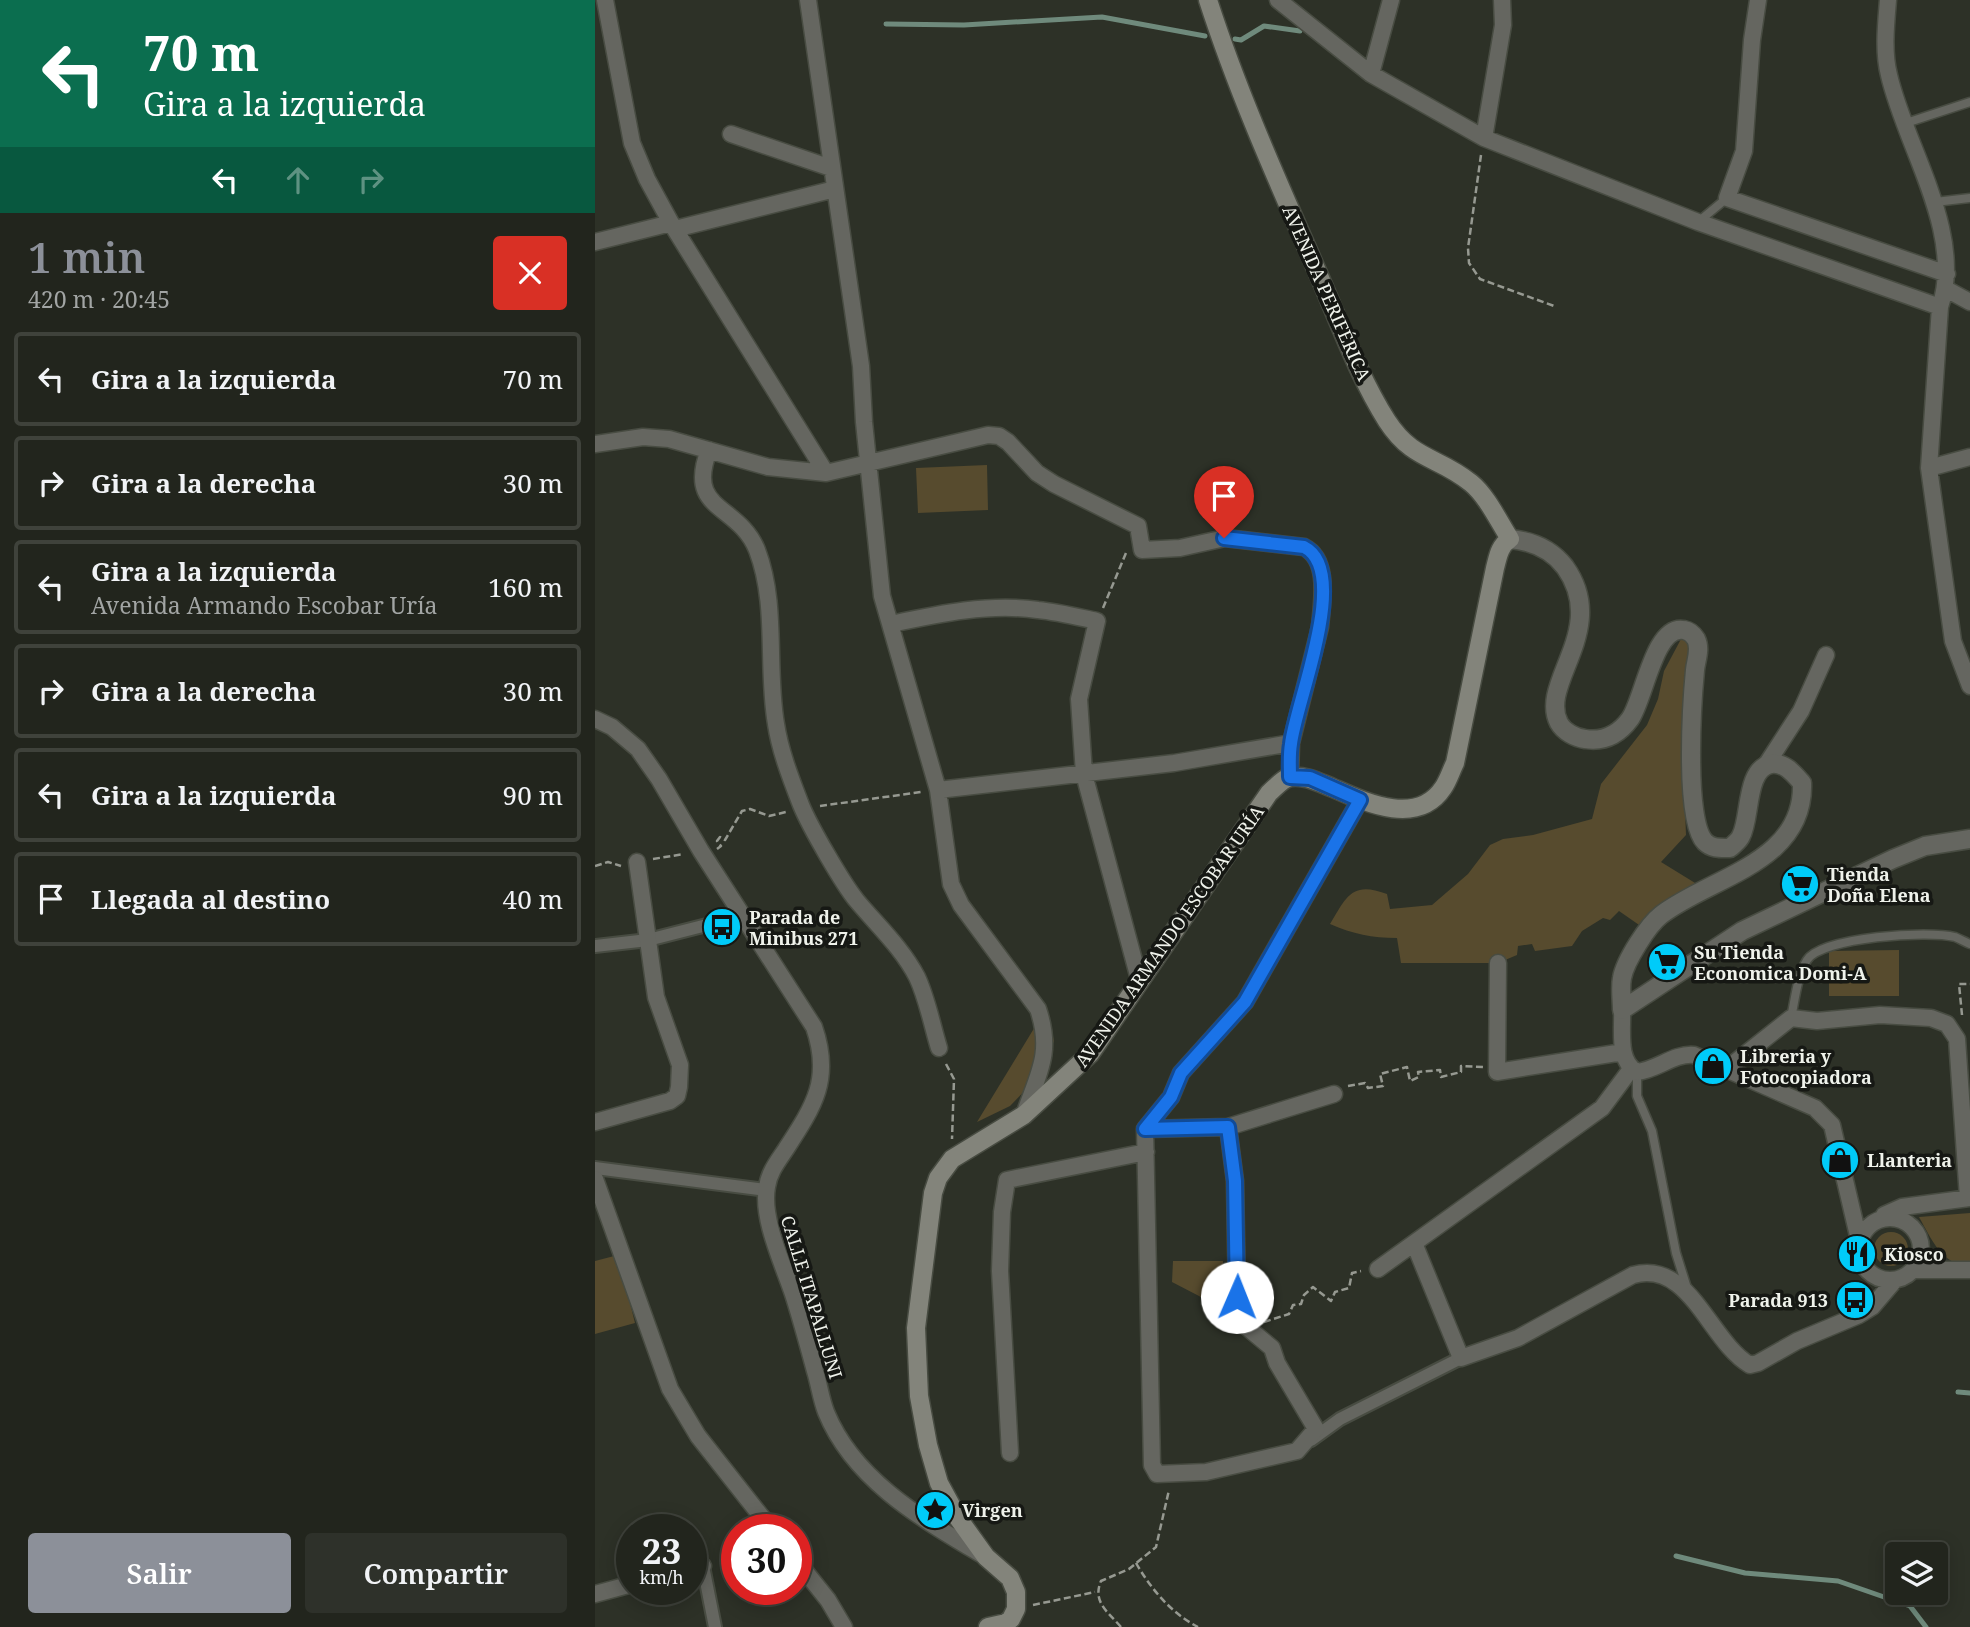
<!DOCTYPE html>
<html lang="es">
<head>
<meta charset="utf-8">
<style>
	:root { --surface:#22251d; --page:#2e312a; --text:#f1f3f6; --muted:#a2a5a4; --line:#3f423b; --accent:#8c9099 }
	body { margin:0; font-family:"Noto Serif",serif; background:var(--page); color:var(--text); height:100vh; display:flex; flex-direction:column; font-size:26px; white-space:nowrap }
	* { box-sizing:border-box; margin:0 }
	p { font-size:23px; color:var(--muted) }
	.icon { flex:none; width:38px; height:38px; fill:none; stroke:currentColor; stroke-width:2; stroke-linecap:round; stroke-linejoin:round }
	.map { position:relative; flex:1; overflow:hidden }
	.panel { display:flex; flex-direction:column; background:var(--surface); width:595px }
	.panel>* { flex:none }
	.banner { background:#0b6e4f; color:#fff; overflow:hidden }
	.fabs { position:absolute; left:1290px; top:1542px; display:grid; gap:14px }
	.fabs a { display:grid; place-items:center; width:63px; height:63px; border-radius:7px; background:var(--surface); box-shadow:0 4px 18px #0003,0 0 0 2px var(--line); font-size:35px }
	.speed { position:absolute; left:21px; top:1514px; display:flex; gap:14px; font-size:35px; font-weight:700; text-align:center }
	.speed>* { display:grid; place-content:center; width:91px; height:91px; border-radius:50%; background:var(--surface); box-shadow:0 4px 18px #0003,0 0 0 2px var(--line); line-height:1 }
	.speed small { font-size:18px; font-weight:400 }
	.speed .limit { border:10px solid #d22; background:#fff; color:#111 }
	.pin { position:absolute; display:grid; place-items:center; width:60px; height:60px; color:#fff; margin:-72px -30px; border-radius:50% 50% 50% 0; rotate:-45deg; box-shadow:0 0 7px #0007 }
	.pin .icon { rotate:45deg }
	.me { position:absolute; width:77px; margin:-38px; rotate:1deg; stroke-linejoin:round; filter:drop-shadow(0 0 5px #0008) }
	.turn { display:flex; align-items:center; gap:24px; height:147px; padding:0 28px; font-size:32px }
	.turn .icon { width:91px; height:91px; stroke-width:2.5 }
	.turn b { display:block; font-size:49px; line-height:60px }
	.lanes { display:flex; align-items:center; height:66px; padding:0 28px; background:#0003; justify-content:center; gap:35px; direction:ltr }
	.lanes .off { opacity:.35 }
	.round { display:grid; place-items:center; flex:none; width:74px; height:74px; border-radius:7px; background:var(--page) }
	.summary { display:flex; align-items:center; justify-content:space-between; height:119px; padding:0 28px }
	h1 { font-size:42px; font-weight:600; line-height:52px; color:var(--accent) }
	.cta { display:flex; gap:14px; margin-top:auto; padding:14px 28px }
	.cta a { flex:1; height:80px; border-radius:7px; background:var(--accent); color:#fff; font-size:28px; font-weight:600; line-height:80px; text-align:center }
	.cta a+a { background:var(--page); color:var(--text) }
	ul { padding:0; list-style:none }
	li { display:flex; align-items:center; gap:21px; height:94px; margin:0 14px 10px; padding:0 14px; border:4px solid var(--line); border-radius:7px }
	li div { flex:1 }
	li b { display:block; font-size:26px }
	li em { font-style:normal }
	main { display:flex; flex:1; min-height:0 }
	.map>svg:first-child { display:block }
	.green { fill:#574b2e }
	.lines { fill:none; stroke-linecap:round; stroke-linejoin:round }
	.stream { stroke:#6f8a7c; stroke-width:5 }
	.service-casing { stroke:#484c42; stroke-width:11 }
	.pedestrian-casing { stroke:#484c42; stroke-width:16 }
	.minor-casing { stroke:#484c42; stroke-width:19 }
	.tertiary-casing { stroke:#484c42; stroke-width:21 }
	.secondary-casing { stroke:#484c42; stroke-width:21 }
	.path { stroke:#969991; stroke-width:2.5; stroke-dasharray:7 3.5; stroke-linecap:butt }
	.service { stroke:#656660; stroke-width:8 }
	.pedestrian { stroke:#656660; stroke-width:12 }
	.minor { stroke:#656660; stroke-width:16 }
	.tertiary { stroke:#656660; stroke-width:18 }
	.secondary { stroke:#83847b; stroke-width:18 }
	.route-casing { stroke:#114b97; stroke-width:18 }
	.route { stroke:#1a73e8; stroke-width:12 }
	.labels { text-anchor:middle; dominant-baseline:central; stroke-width:7; stroke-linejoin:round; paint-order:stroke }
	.street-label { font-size:18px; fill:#eff2eb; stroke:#161814 }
	.poi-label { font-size:18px; font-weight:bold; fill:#eff2eb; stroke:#161814; text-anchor:start }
</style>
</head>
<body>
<main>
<section class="panel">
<div class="banner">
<div class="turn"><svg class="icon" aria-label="left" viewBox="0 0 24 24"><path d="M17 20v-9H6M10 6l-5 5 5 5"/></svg><div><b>70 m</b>Gira a la izquierda</div></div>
<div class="lanes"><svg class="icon" aria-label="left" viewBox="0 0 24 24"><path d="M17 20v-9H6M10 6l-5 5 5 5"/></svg><svg class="icon off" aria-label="ahead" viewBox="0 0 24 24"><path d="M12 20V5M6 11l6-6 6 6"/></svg><svg class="icon off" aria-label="right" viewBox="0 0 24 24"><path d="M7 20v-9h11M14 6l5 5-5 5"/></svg></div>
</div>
<div class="summary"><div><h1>1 min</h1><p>420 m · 20:45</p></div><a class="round" style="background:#d93025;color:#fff"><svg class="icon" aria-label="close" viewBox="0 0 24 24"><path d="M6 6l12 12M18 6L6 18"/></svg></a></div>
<ul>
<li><svg class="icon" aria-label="left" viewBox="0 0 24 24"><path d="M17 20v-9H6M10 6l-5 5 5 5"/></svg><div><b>Gira a la izquierda</b></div><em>70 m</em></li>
<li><svg class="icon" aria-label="right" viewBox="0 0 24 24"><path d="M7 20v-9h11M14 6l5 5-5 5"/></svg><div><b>Gira a la derecha</b></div><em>30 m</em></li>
<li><svg class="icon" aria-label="left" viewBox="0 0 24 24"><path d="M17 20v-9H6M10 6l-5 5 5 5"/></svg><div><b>Gira a la izquierda</b><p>Avenida Armando Escobar Uría</p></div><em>160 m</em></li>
<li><svg class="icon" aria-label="right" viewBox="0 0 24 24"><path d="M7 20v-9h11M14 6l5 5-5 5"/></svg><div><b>Gira a la derecha</b></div><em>30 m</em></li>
<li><svg class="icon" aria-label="left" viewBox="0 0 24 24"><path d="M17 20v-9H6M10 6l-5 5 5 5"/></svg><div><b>Gira a la izquierda</b></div><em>90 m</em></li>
<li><svg class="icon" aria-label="arrive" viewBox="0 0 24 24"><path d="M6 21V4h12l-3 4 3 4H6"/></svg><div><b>Llegada al destino</b></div><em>40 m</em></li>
</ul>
<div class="cta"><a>Salir</a><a>Compartir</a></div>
</section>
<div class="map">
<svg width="1375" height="1627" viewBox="0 0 1375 1627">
	<rect width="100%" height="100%" fill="#2d3127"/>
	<!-- green -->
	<path class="green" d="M392,465L393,510L323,513L321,468Z
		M1086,639H1093L1096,646L1089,784L1091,835L1066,862L1105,886L1047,927L1024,911L1015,920L1008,918L987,931L977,946L940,951L937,944L923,946L922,955L903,963H806L802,938C777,938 758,934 735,924C752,896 757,881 792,894L795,909L837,905L873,874L895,845L908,839L938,835L997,819L1006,784L1052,725L1063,699L1069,671Z
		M1304,950V996H1234V951Z
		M452,1007L459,1041L444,1076L415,1106L382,1122Z
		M1375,1213V1266C1347,1266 1336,1238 1324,1217Z
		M1279 1249a17 17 0 1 1 34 0a17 17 0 1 1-34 0Z
		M23,1255L40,1323L0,1334V1261Z
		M578,1261H628L629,1309L577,1282Z"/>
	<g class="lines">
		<!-- stream -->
		<path class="stream" d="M291,24L369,25L507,17L610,36
			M640,39L646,40L669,26L705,31
			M1363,1392L1375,1393
			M1081,1556L1150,1573L1243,1581L1315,1606L1331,1627"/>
		<!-- service casing -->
		<g class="service-casing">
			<path id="service" d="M1308,124L1375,102
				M1340,202L1375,198
				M1103,222L1132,198
				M1196,1018C1200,1000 1202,976 1212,960C1227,937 1334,930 1360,937C1365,939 1370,942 1375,944
				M1042,1072V1096L1057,1131L1081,1253L1092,1288"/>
		</g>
		<!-- pedestrian casing -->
		<g class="pedestrian-casing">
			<path id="pedestrian" d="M0,946L53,940L147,916
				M0,1168L171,1190
				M716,1440L745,1419L866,1358
				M108,1566L120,1627"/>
		</g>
		<!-- minor casing -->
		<g class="minor-casing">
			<path id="minor" d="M10,0L37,143L52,179L76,223L231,473
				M213,0L266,366L269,422L287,596L343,790L356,884L366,905L443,1009C458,1053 443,1074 429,1115
				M683,0L776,74L889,138L1103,222L1345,307
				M1163,0L1157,40L1149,151L1132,198L1352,274
				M1293,0C1291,24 1288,52 1294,75C1310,146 1370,233 1345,307L1334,468L1358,641L1375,686
				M776,74L796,0
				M136,134L236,168
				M889,138L908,25L907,0
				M80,229L240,189
				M0,242L76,223
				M1351,289L1375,302
				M0,444L48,437L74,439L173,467L231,473L393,435L404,436L413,442L442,473L459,484L543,526L547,550L585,548L630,538L709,547C735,560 727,602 725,627L696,743L695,777
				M114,450C90,512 143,503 162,550C183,605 171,666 181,724C185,751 196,779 206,805C215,827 248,884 262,901C283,926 307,948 322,977C332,998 337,1025 344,1048
				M1334,468L1375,457
				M296,624C343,614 394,603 443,610C463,612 483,617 502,621L484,699L489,774L544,979
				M0,719L17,727L43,749L64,779L106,851L219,1027C237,1079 219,1106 191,1149C183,1161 174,1172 172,1187C166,1218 188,1264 198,1294C206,1319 213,1345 220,1371C224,1384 226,1399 231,1412C259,1481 329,1520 389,1556
				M1171,765L1206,711L1231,655
				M343,790L579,763L696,743
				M903,963L902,1072L1028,1052
				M1027,1010C1028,1031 1022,1061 1042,1072C1062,1070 1079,1053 1099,1055L1220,1108L1237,1125L1264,1240
				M1133,1068L1196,1018L1222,1021L1285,1015L1336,1018L1352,1024L1362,1039L1373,1198
				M0,1122L75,1101L82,1096L84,1087L85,1065L61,997L42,862
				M633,1127L640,1181L642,1297L653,1328L677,1348L682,1363L721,1429L702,1451L611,1472L562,1474L557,1465L550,1129L576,1097L586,1073L650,1002L765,800
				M550,1129L633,1127L739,1094
				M0,1179L75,1389L103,1436L177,1530
				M1289,1215L1307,1207L1375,1198
				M1264 1249a31 31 0 1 1 62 0a31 31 0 1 1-62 0Z
				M819,1243L866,1358L923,1338L1038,1275C1095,1259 1114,1341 1155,1365L1163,1363L1202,1341L1264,1315L1277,1307L1300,1280
				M783,1269L1007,1108L1036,1069
				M1318,1270H1375
				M415,1453L405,1271L407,1212L412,1180L551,1152
				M201,1560L233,1600L249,1627
				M96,1569L108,1566
				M0,1594L37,1584"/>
		</g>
		<!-- tertiary casing -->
		<g class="tertiary-casing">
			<path id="tertiary" d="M915,539C937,541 957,550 970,567C1015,630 943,683 964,723C969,732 981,738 990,739C1009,742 1024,734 1035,719C1049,700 1059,624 1089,630C1095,631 1098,634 1101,639C1106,649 1101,660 1100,670C1097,701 1089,821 1110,842C1117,849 1126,848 1135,848C1139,844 1144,841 1146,836C1156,818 1150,769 1176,764C1190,762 1199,774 1207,783C1210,863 1115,877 1066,915C1053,925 1030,961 1027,978C1025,988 1027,1000 1027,1010L1147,931L1298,859L1330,846L1375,839"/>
		</g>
		<!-- secondary casing -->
		<g class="secondary-casing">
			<path id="secondary" d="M393,1627L411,1623L416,1619L421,1609V1592L415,1578L391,1557L363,1518L344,1483L333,1445L324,1396L321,1328L338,1193L343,1178L357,1159L429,1115L495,1054L674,793C681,787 688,778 696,777C711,775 725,783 738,788C770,802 822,827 848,788C853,781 856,771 860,763L900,568C903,557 904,546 915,539C904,522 892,496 876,483C843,456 818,461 792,421C763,375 744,321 722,271C683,182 643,93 613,0"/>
		</g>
		<!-- path -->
		<path class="path" d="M886,155L873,248L874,263L885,279L959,306
			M508,608L531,553
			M225,806L326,792
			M122,849L126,846L122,841L125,837L130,840L147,811L155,809L174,816L191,812
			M58,859L89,854
			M0,866L13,862L26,866
			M1367,1015L1364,984H1375
			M351,1064L359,1079L357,1139
			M753,1086L770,1083L773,1088L788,1086L785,1074L812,1067L815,1081L824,1077L823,1072L845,1070L846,1077L866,1072V1066L888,1067
			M669,1322L694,1314L698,1305L706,1304L709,1295L718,1287L736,1301L740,1292L754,1288L757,1273L766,1271
			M541,1563C556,1589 576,1613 603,1627
			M438,1605L500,1592
			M526,1627C513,1612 497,1602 506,1581L534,1569L561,1547L574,1490"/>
		<!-- service -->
		<use href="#service" class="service"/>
		<!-- pedestrian -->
		<use href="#pedestrian" class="pedestrian"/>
		<!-- minor -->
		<use href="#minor" class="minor"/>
		<!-- tertiary -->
		<use href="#tertiary" class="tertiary"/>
		<!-- secondary -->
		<use href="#secondary" class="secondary"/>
	</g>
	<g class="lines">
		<!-- route casing -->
		<g class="route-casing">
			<path id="route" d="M629,538L709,547C757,571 700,704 696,744C694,755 695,766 695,777L715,778L765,800L650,1002L586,1073L576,1097L550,1129L633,1127L640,1181L642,1297"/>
		</g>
		<!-- route -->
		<use href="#route" class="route"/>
	</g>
	<!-- icons -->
	<defs>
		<g id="supermarket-disc" transform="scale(2.0125)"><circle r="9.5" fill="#00cbf9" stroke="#161814"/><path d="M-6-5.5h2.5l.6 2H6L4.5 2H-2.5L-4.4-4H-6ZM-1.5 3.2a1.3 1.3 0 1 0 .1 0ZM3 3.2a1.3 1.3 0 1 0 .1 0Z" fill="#111"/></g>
		<g id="bus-disc" transform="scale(2.0125)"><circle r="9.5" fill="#00cbf9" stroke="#161814"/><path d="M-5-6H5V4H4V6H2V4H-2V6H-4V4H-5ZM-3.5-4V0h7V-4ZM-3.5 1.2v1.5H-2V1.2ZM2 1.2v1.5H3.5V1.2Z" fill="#111"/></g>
		<g id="shop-disc" transform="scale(2.0125)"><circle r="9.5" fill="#00cbf9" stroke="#161814"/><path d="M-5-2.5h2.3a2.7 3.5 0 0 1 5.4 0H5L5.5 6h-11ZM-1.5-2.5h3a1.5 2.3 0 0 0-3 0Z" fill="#111"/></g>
		<g id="restaurant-disc" transform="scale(2.0125)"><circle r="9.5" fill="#00cbf9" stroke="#161814"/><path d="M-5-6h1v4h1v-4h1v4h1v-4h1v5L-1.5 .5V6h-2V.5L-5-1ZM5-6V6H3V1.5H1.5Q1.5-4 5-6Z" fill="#111"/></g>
		<g id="sight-disc" transform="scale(2.0125)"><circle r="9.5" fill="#00cbf9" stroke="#161814"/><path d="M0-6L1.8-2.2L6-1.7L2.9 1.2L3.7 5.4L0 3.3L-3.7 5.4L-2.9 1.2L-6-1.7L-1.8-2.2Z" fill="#111"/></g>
	</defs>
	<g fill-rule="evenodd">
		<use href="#supermarket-disc" x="1205" y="884"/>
		<use href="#bus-disc" x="127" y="927"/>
		<use href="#supermarket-disc" x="1072" y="962"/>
		<use href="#shop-disc" x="1118" y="1066"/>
		<use href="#shop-disc" x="1245" y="1160"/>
		<use href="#restaurant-disc" x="1262" y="1254"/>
		<use href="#bus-disc" x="1260" y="1300"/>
		<use href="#sight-disc" x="340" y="1510"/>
	</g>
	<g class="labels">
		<!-- street labels -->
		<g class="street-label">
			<text transform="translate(732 293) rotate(66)">AVENIDA PERIFÉRICA</text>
			<text transform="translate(574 936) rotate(-55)">AVENIDA ARMANDO ESCOBAR URÍA</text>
			<text transform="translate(217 1297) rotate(73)">CALLE ITAPALLUNI</text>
		</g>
		<!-- poi labels -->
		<g class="poi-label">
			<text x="1232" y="874">Tienda<tspan x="1232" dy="21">Doña Elena</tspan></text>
			<text x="154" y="917">Parada de<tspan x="154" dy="21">Minibus 271</tspan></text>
			<text x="1099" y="952">Su Tienda<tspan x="1099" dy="21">Economica Domi-A</tspan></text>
			<text x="1145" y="1056">Libreria y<tspan x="1145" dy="21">Fotocopiadora</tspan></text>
			<text x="1272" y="1160">Llanteria</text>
			<text x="1289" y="1254">Kiosco</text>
			<text x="1233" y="1300" text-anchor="end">Parada 913</text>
			<text x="367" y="1510">Virgen</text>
		</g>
	</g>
</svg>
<div class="fabs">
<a><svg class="icon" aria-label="layers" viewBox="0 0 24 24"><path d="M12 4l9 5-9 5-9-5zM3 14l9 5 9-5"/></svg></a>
</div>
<div class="speed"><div>23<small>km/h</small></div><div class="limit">30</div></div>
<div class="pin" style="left:629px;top:538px;background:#d93025"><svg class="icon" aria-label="arrive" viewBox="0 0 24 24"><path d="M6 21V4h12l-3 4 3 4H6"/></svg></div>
<svg class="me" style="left:642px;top:1297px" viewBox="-20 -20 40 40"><circle r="19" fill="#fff"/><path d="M0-13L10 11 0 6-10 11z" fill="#1a73e8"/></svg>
</div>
</main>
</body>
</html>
